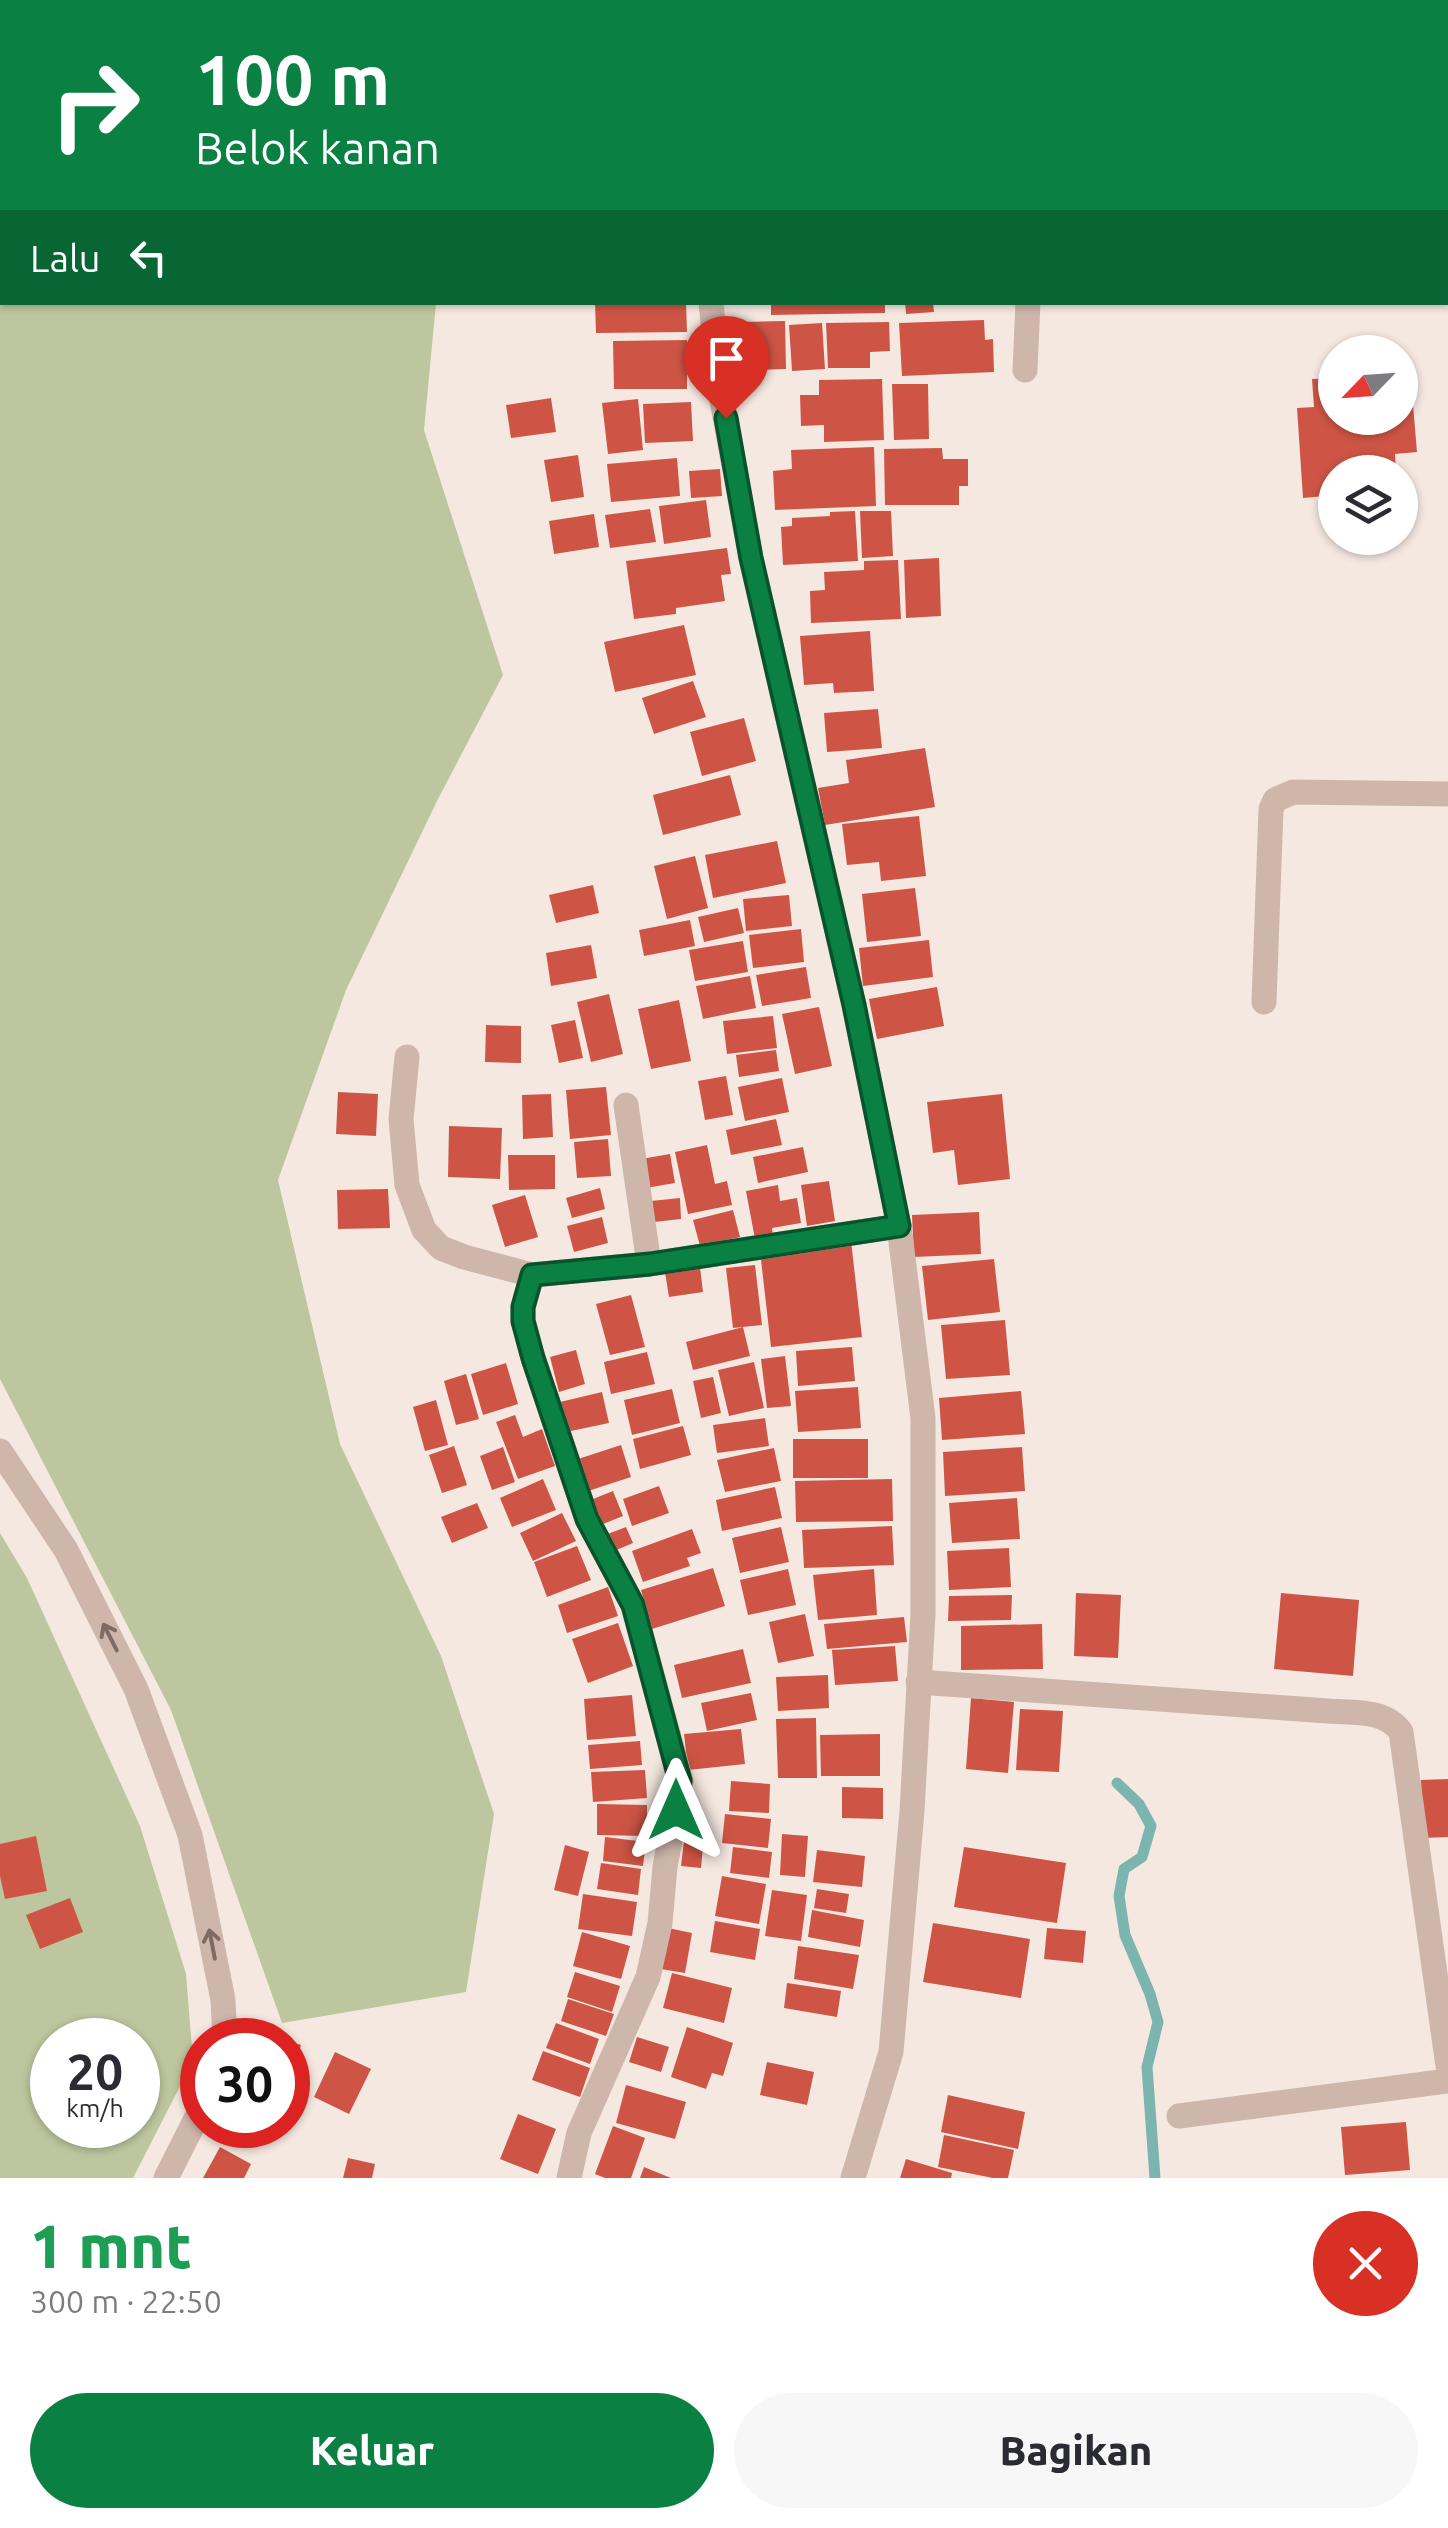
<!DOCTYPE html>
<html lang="id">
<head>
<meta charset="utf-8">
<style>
	:root { --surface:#fff; --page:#f7f7f7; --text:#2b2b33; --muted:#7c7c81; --accent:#0b8043 }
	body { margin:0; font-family:Ubuntu,sans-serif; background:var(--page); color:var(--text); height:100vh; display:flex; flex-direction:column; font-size:38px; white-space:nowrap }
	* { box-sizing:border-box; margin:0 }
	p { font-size:32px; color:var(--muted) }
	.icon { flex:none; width:55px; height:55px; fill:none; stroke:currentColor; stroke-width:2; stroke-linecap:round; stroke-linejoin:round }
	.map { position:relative; height:2178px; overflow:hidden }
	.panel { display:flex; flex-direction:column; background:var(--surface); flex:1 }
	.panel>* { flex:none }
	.top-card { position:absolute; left:0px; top:0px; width:1450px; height:305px; box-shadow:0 2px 8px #0004; background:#0b8043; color:#fff; overflow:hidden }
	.needle { width:65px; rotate:245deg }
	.controls { position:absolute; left:1318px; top:335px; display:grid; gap:20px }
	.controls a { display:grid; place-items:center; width:100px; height:100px; border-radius:50%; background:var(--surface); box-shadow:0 2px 8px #0004; font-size:50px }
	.speed { position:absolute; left:30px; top:2018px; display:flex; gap:20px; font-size:50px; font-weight:700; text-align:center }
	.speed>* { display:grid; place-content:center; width:130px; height:130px; border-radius:50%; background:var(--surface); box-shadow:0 2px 8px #0004; line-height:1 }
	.speed small { font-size:25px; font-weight:400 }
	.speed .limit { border:15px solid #d22; background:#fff; color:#111 }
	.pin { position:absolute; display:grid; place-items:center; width:85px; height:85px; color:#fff; margin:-102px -42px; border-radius:50% 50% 50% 0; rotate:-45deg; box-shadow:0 0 10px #0007 }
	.pin .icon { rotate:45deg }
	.me { position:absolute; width:110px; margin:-55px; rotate:0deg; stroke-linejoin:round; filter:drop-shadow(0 0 8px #0008) }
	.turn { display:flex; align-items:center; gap:35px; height:210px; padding:0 30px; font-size:45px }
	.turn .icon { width:130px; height:130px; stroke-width:2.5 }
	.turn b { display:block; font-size:70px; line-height:85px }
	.then { display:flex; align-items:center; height:95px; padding:0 30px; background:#0003; gap:20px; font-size:38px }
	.round { display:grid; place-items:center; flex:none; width:105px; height:105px; border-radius:52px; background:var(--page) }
	.head { display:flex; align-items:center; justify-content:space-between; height:170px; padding:0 30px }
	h1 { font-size:60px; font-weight:800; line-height:75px; color:#1e9e55 }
	.cta { display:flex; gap:20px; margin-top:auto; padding:20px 30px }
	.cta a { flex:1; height:115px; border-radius:60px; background:var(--accent); color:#fff; font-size:40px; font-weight:800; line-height:115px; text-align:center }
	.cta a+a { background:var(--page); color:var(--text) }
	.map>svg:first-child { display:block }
	.green { fill:#bdc69e; fill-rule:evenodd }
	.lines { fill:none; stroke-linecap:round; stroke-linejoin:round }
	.stream { stroke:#7cb4b0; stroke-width:11 }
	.building { fill:#ce5545 }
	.minor { stroke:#ceb6aa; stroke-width:25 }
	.tertiary { stroke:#ceb6aa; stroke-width:25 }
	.oneway { stroke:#7e6b64 }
	.route-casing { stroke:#07532c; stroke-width:25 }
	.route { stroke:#0b8043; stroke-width:18 }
</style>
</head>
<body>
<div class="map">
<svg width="1448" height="2178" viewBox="0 0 1448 2178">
	<rect width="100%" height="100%" fill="#f5e8e0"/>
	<!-- green -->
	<path class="green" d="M0,0H437L438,2H2V302L436,303L424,430L503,675L438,799L346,990L278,1180L340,1444L441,1656L494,1814L466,1992L282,2023L171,1710L0,1379Z
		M0,1533L27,1578L140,1826L186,1974L193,2061L133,2178H0ZM52,2040H138V2125H52Z"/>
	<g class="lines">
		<!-- stream -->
		<path class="stream" d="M1117,1783L1139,1804L1151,1826L1142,1857L1124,1869L1119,1896L1125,1935L1150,1994L1158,2022L1147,2067L1155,2178"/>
	</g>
	<!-- building -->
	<path class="building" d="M595,302H686L687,332L596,333Z
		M771,302H885V313L771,315Z
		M905,302H933L934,312L906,314Z
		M984,320L985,340L993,339L994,372L902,376L899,323Z
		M785,321L786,369L750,370L749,344H738L737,322Z
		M889,322L890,351L870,352V368H828L826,323Z
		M822,323L825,369L792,371L789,325Z
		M687,340V389H614L613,341Z
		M1335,378V418H1400V394L1412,393L1417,452L1395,454L1396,472H1335V495L1303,498L1297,408L1314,407L1312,379Z
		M882,379L884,440L824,442V425L801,426L800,395H819V380Z
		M892,384H928L929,439L894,440Z
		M551,398L556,432L511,438L506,405Z
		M638,399L643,450L608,454L602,403Z
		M691,402L693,441L645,443L643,404Z
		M874,447L876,506L775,510L773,471L792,469L791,450Z
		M942,448L943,459H968V486H959V505H885L884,449Z
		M578,455L584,497L551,502L544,460Z
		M677,458L680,496L611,502L607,464Z
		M720,469L722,496L691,498L689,471Z
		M706,500L711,537L664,544L659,506Z
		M650,509L656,542L610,548L605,515Z
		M855,511L858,561L783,565L781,527L792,526V518L830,516V512Z
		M860,511H891L893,556L862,558Z
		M594,514L599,547L554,554L549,521Z
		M727,548L731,574L721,575L725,601L676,608V614L634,619L626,561Z
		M939,558L941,616L906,618L904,560Z
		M898,560L901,619L811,623L810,591L825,590L824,572L864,570V561Z
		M684,625L696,675L615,692L604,642Z
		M870,631L874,691L834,693L833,683L804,685L800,636Z
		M693,681L706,717L654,734L642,698Z
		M878,709L882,748L827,752L824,713Z
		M744,718L756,761L702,776L690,732Z
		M925,748L935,807L825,825L818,788L849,783L846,760Z
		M730,775L741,815L663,835L653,795Z
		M919,816L926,876L881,881L879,862L847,865L842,824Z
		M777,841L786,883L713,898L705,855Z
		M695,856L708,908L667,919L654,866Z
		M593,885L599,913L556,923L549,895Z
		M915,888L921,936L867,942L862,894Z
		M789,895L792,926L746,931L743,899Z
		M738,908L744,933L704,942L698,917Z
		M690,920L695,946L644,956L639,930Z
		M801,929L804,962L753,968L749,935Z
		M929,940L933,977L863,986L859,948Z
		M743,941L748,972L695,981L689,950Z
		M591,945L597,978L551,986L546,953Z
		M806,967L811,998L762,1006L756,975Z
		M750,976L756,1008L703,1019L696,986Z
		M937,987L944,1026L877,1039L869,999Z
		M609,994L623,1054L591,1062L577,1002Z
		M679,1000L691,1061L651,1069L638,1009Z
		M819,1007L832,1066L795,1074L782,1014Z
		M773,1016L777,1048L727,1054L723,1021Z
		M575,1020L583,1058L559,1063L551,1025Z
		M486,1025L521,1026V1063L485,1062Z
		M776,1050L779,1071L739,1077L736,1055Z
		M726,1076L733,1115L705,1120L698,1081Z
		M782,1078L789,1112L745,1121L738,1087Z
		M606,1087L611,1135L570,1139L566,1090Z
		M338,1092L378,1094L376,1136L336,1134Z
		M551,1094L553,1137L523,1139L522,1095Z
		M1002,1094L1010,1179L958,1185L954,1150L933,1153L927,1102Z
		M776,1119L782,1145L731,1155L726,1130Z
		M449,1126L502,1128L500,1179L448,1177Z
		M608,1139L611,1176L577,1178L574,1142Z
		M707,1145L715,1184L727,1181L732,1205L688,1214L675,1152Z
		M803,1147L808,1172L758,1183L753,1157Z
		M670,1154L675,1183L646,1188L641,1159Z
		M508,1155H555V1189L509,1190Z
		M829,1181L835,1221L807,1226L801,1185Z
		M778,1185L780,1201L797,1198L801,1223L772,1228L773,1236L755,1239L746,1191Z
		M600,1188L605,1209L572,1218L566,1198Z
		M388,1189L390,1228L338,1229L337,1190Z
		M525,1195L538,1237L505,1247L492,1205Z
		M680,1198L681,1219L654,1222L651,1201Z
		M733,1210L740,1237L700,1246L693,1220Z
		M979,1212L981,1254L914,1257L912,1215Z
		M602,1217L608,1243L574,1252L567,1226Z
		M851,1241L862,1337L771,1347L760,1251Z
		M994,1259L1000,1312L928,1320L922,1266Z
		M755,1265L762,1325L733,1328L726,1268Z
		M700,1267L703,1292L669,1297L665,1272Z
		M631,1295L645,1347L610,1355L596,1304Z
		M1005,1320L1010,1375L946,1379L941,1325Z
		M743,1327L750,1356L693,1370L686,1342Z
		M852,1347L855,1381L798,1386L796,1351Z
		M576,1350L585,1384L559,1392L550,1357Z
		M647,1352L655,1384L611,1394L604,1362Z
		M785,1356L791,1406L767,1408L761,1359Z
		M754,1362L764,1408L729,1416L718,1370Z
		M506,1363L518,1404L483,1415L471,1374Z
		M466,1374L479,1419L456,1425L444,1381Z
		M713,1377L721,1413L701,1418L693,1381Z
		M858,1387L861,1428L798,1432L795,1391Z
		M672,1389L680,1423L632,1435L624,1400Z
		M1021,1391L1025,1434L942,1440L939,1398Z
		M602,1392L609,1423L566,1432L560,1402Z
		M436,1400L448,1445L425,1451L413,1407Z
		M515,1415L523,1437L542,1429L555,1466L518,1479L496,1422Z
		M765,1418L769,1446L717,1453L713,1425Z
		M683,1426L691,1455L640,1469L633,1439Z
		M793,1439H868V1478H793Z
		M621,1445L631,1477L582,1493L572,1461Z
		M454,1446L467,1485L442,1493L429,1455Z
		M503,1447L515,1482L492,1490L480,1456Z
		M1022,1447L1025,1491L945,1496L943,1452Z
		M774,1448L781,1481L725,1492L717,1460Z
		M543,1479L556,1510L512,1527L500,1498Z
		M892,1479L893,1521L796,1522L795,1481Z
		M659,1486L669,1513L632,1526L623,1499Z
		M775,1487L782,1518L722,1531L716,1500Z
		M613,1491L623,1516L598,1526L588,1501Z
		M1017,1498L1020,1539L952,1543L949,1503Z
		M477,1503L488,1528L452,1543L441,1517Z
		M562,1513L576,1541L533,1561L520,1533Z
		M892,1526L894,1565L804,1568L802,1530Z
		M626,1527L633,1543L607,1554L600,1537Z
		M781,1527L789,1562L740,1573L732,1538Z
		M692,1529L701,1553L687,1558L690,1566L643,1582L632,1551Z
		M577,1546L591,1580L547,1597L534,1562Z
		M1009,1548L1011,1587L949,1590L947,1551Z
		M713,1568L725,1606L652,1629L641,1590Z
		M788,1569L796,1605L748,1615L740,1580Z
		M874,1569L877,1615L818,1620L813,1575Z
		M608,1587L618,1616L567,1633L558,1605Z
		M1076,1593L1121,1595L1118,1658L1074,1656Z
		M1281,1593L1359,1600L1353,1676L1274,1669Z
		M1012,1595L1011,1620L948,1621L949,1596Z
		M805,1614L814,1656L778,1663L769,1622Z
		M904,1617L907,1642L827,1649L824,1624Z
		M618,1623L633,1666L588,1683L572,1639Z
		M1042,1624L1043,1669L961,1670V1626Z
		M895,1646L898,1681L835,1685L832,1650Z
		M743,1649L751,1683L682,1698L674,1665Z
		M828,1675L829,1708L778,1711L776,1677Z
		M751,1693L757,1720L707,1731L701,1703Z
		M632,1695L636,1736L587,1740L584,1699Z
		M971,1698L1014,1702L1008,1773L966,1769Z
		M1020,1709L1063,1711L1059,1772L1016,1770Z
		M816,1718L817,1778H778L776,1719Z
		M741,1729L745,1764L688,1770L684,1734Z
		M880,1734V1776H821L820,1735Z
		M640,1741L642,1765L590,1769L588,1745Z
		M645,1770L647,1798L593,1802L591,1772Z
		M1448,1779V1837L1423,1838L1421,1780Z
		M731,1781L770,1784L769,1813L729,1811Z
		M842,1787L883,1788V1819L842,1818Z
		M597,1804L647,1805V1836L597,1835Z
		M725,1814L771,1819L768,1848L722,1843Z
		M685,1832L704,1835L701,1868L681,1866Z
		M782,1834L808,1836L805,1877L780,1875Z
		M36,1836L47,1891L5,1899L0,1876V1844Z
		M605,1837L646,1842L643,1866L603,1861Z
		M565,1845L589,1852L578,1896L554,1890Z
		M733,1847L772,1852L769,1878L730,1873Z
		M964,1847L1066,1863L1057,1923L954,1907Z
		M817,1850L865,1856L862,1887L813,1882Z
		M601,1863L641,1869L638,1895L597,1889Z
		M722,1876L766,1884L759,1924L715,1916Z
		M817,1889L849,1894L846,1913L814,1908Z
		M772,1890L807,1895L801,1941L765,1936Z
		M583,1894L637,1902L632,1936L578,1929Z
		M70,1898L83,1932L40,1949L26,1915Z
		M812,1910L864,1920L860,1947L808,1937Z
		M715,1921L760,1929L755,1960L710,1952Z
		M933,1923L1030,1939L1021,1998L923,1982Z
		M668,1928L692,1933L685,1973L661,1969Z
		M1047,1928L1086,1931L1083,1963L1044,1959Z
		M582,1932L630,1946L621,1979L573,1966Z
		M798,1946L859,1955L853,1989L794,1979Z
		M575,1972L620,1986L612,2012L567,1997Z
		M672,1973L732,1988L724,2023L663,2008Z
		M787,1983L841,1991L837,2017L784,2008Z
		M568,1999L614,2014L606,2036L561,2021Z
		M556,2023L599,2039L590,2064L546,2048Z
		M687,2027L733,2043L723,2076L712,2073L706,2089L671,2077Z
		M637,2037L669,2047L661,2072L629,2062Z
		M288,2041L301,2045L289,2089H288Z
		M543,2051L590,2068L580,2097L532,2080Z
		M335,2052L371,2069L349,2114L314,2097Z
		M767,2062L814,2072L807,2105L760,2095Z
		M626,2085L686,2102L675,2139L616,2123Z
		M948,2095L1025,2112L1018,2149L941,2132Z
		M518,2114L556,2129L538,2174L500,2159Z
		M1406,2122L1410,2170L1345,2175L1341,2127Z
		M613,2126L645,2138L631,2178H605L595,2174Z
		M944,2135L1014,2150L1008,2178H993L938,2167Z
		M220,2147L251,2164L244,2178H203Z
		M348,2158L375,2164L372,2178H343Z
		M906,2159L952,2173L951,2178H900Z
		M644,2167L671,2178H640Z"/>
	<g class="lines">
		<!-- minor -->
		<path class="minor" d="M1105,0L1123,2
			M1043,2V0
			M1162,2L1167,0
			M1241,2L1242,0
			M1025,370L1028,302
			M1264,1002L1271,809L1275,800L1293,792L1448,794
			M407,1057L401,1119L407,1185L424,1230L441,1248L464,1257L532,1275
			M626,1105L649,1264
			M918,1682L1328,1711C1354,1713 1385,1709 1401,1732L1448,2066
			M1179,2116L1448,2081
			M569,2178L579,2133L648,1977L660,1923L665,1867L681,1781L633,1605L587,1519L533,1358L523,1321V1307L532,1275L649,1264L899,1226"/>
		<!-- tertiary -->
		<path class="tertiary" d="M702,2V0
			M711,302L719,384L751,558L854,1005L899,1226L923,1418V1614L912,1811L891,2052L853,2178
			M0,1451L66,1550L136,1689L190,1835L223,2000L225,2040
			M166,2178L202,2107"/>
	</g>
	<!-- one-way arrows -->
	<defs><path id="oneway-shaft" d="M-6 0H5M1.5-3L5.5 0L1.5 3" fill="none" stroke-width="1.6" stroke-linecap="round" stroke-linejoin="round" transform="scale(2.5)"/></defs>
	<g class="oneway">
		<use href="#oneway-shaft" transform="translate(110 1637) rotate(-117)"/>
		<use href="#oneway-shaft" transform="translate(212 1944) rotate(-101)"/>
	</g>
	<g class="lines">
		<!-- route casing -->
		<g class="route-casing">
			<path id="route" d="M676,1810L680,1781L633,1605L587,1519L533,1358L523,1321V1307L532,1275L650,1264L899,1226L854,1005L751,558L726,418"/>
		</g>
		<!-- route -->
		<use href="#route" class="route"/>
	</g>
</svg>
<div class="controls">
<a><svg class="needle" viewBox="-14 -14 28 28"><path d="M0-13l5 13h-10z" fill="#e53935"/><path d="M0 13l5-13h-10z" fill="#7c7c81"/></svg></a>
<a><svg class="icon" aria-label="layers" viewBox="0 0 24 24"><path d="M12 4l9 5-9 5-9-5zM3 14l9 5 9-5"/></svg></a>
</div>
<div class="speed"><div>20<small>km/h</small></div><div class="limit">30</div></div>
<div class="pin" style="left:726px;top:418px;background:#d93025"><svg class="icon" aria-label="arrive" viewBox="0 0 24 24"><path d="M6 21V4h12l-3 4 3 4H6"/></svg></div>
<svg class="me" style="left:676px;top:1810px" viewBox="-20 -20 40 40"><path d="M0-17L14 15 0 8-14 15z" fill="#0b8043" stroke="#fff" stroke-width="4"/></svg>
<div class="top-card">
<div class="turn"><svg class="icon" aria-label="right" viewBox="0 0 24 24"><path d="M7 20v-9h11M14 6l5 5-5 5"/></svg><div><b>100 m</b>Belok kanan</div></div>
<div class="then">Lalu<svg class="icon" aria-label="left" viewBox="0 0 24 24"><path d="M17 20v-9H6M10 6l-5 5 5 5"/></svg></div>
</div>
</div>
<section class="panel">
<div class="head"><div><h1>1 mnt</h1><p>300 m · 22:50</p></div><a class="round" style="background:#d93025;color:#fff"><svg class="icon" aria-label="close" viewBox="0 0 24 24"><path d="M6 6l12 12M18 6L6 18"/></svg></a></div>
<div class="cta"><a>Keluar</a><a>Bagikan</a></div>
</section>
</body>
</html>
